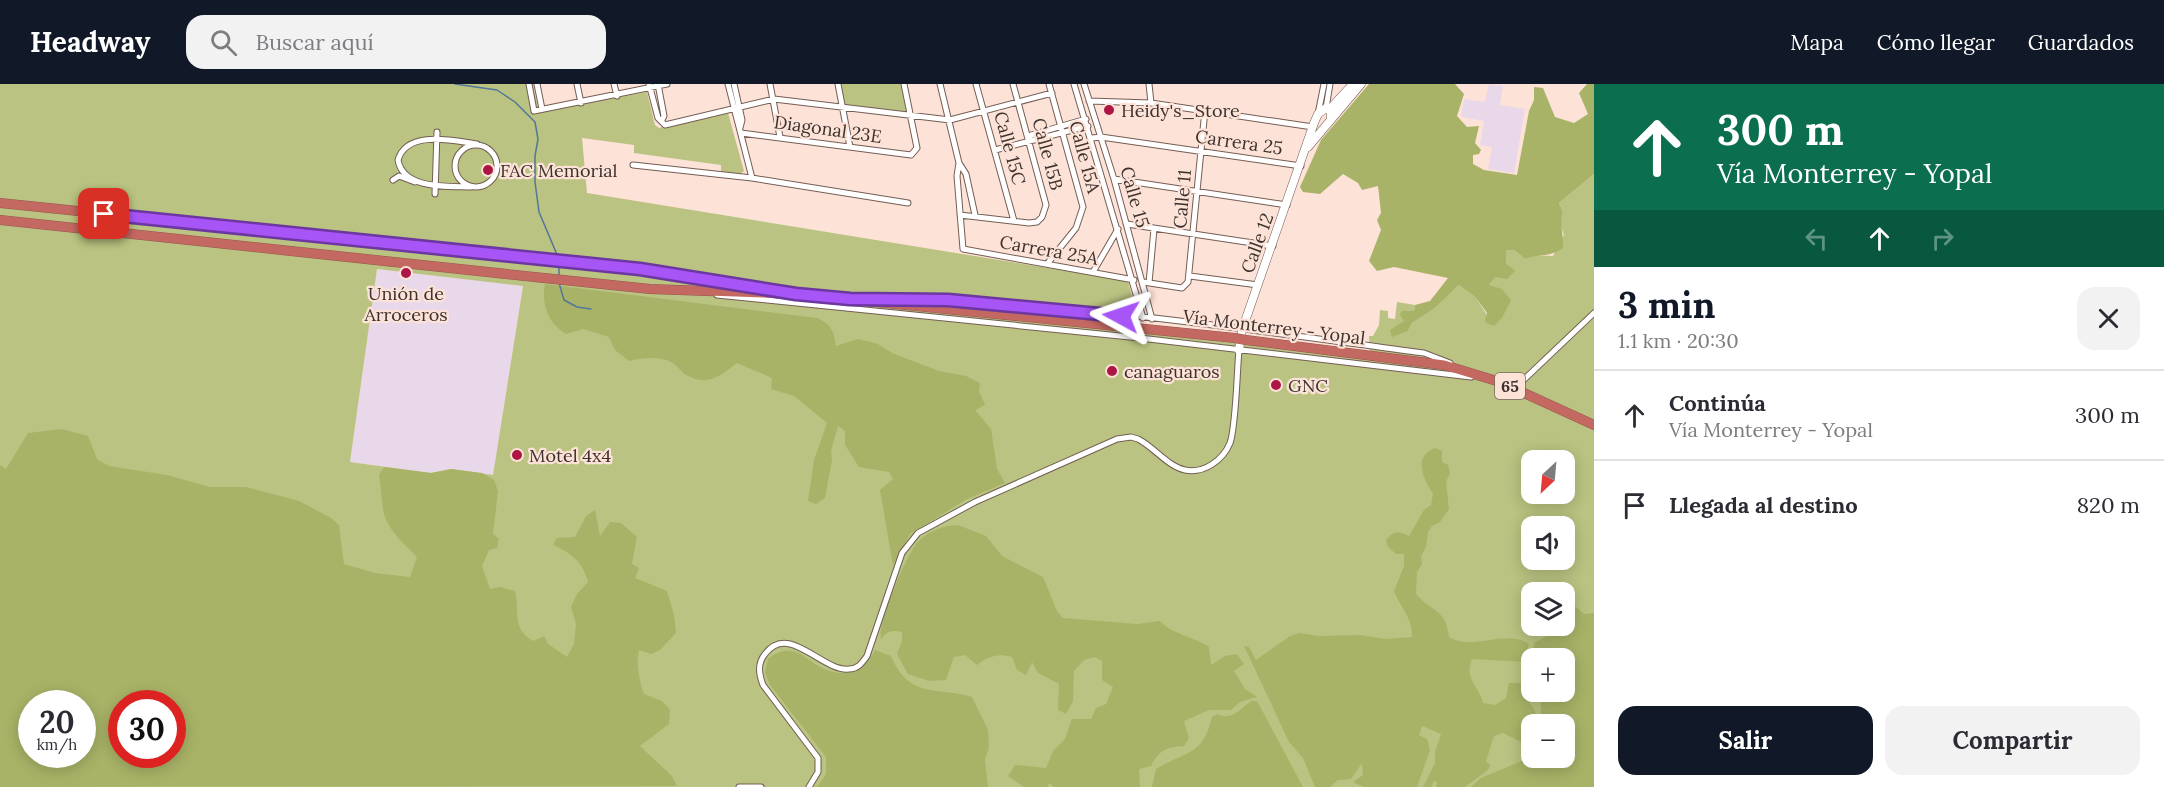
<!DOCTYPE html>
<html lang="es">
<head>
<meta charset="utf-8">
<style>
	:root { --surface:#fff; --page:#f2f2f3; --text:#2b2b33; --muted:#7c7c81; --line:#e1e1e2; --accent:#111827 }
	body { margin:0; font-family:Lora,serif; background:var(--page); color:var(--text); height:100vh; display:flex; flex-direction:column; font-size:22px; white-space:nowrap }
	* { box-sizing:border-box; margin:0 }
	p { font-size:20px; color:var(--muted) }
	.icon { flex:none; width:33px; height:33px; fill:none; stroke:currentColor; stroke-width:2; stroke-linecap:round; stroke-linejoin:round }
	.map { position:relative; flex:1; overflow:hidden }
	.panel { display:flex; flex-direction:column; background:var(--surface); width:570px }
	.panel>* { flex:none }
	.top-card { background:#0b6e4f; color:#fff; overflow:hidden }
	.needle { width:39px; rotate:206deg }
	.buttons { position:absolute; left:1521px; top:366px; display:grid; gap:12px }
	.buttons a { display:grid; place-items:center; width:54px; height:54px; border-radius:12px; background:var(--surface); box-shadow:0 3px 15px #0003; font-size:30px }
	.speed { position:absolute; left:18px; top:606px; display:flex; gap:12px; font-size:30px; font-weight:700; text-align:center }
	.speed>* { display:grid; place-content:center; width:78px; height:78px; border-radius:50%; background:var(--surface); box-shadow:0 3px 15px #0003; line-height:1 }
	.speed small { font-size:15px; font-weight:400 }
	.speed .limit { border:9px solid #d22; background:#fff; color:#111 }
	.pin { position:absolute; display:grid; place-items:center; width:51px; height:51px; color:#fff; margin:-26px; border-radius:12px; box-shadow:0 3px 9px #0006 }
	.me { position:absolute; width:66px; margin:-33px; rotate:275deg; stroke-linejoin:round; filter:drop-shadow(0 0 4px #0008) }
	.turn { display:flex; align-items:center; gap:21px; height:126px; padding:0 24px; font-size:27px }
	.turn .icon { width:78px; height:78px; stroke-width:2.5 }
	.turn b { display:block; font-size:42px; line-height:51px }
	.lanes { display:flex; align-items:center; height:57px; padding:0 24px; background:#0003; justify-content:center; gap:30px; direction:ltr }
	.lanes .off { opacity:.35 }
	.round { display:grid; place-items:center; flex:none; width:63px; height:63px; border-radius:18px; background:var(--page) }
	.head { display:flex; align-items:center; justify-content:space-between; height:102px; padding:0 24px }
	h1 { font-size:36px; font-weight:800; line-height:45px; color:var(--accent) }
	.primary-button { display:flex; gap:12px; margin-top:auto; padding:12px 24px }
	.primary-button a { flex:1; height:69px; border-radius:18px; background:var(--accent); color:#fff; font-size:24px; font-weight:800; line-height:69px; text-align:center }
	.primary-button a+a { background:var(--page); color:var(--text) }
	ul { padding:0; list-style:none }
	li { display:flex; align-items:center; gap:18px; height:90px; padding:0 24px; border-top:2px solid var(--line) }
	li div { flex:1 }
	li b { display:block; font-size:22px }
	li em { font-style:normal }
	header { display:flex; align-items:center; gap:36px; box-sizing:border-box; height:84px; padding:0 30px; background:var(--accent); color:#fff }
	header strong { font-size:28px }
	nav { display:flex; gap:33px; margin-inline-start:auto; font-size:21px }
	.search { width:420px; height:54px; background:var(--page); display:flex; align-items:center; gap:15px; box-sizing:border-box; padding:0 21px; border-radius:18px; color:var(--muted); font-size:22px }
	main { display:flex; flex:1; min-height:0 }
	.map>svg:first-child { display:block }
	.industrial { fill:#e9d8ea }
	.green { fill:#bac381; fill-rule:evenodd }
	.forest { fill:#a9b367; fill-rule:evenodd }
	.lines { fill:none; stroke-linecap:round; stroke-linejoin:round }
	.stream { stroke:#52779b; stroke-width:1.5 }
	.street-casing { stroke:#745d54; stroke-width:7 }
	.secondary-casing { stroke:#745d54; stroke-width:9 }
	.highway-casing { stroke:#95564f; stroke-width:10 }
	.street { stroke:#fff; stroke-width:5 }
	.secondary { stroke:#fff; stroke-width:8 }
	.highway { stroke:#c46961; stroke-width:9 }
	.highway-bridge-casing { stroke:#95564f; stroke-width:10; stroke-linecap:butt }
	.highway-bridge { stroke:#c46961; stroke-width:9 }
	.route-casing { stroke:#6d37a1; stroke-width:15 }
	.route { stroke:#a855f7; stroke-width:10 }
	.poi-dot { fill:#ab1645; stroke:#fde2d7; stroke-width:2 }
	.labels { text-anchor:middle; dominant-baseline:central; stroke-width:4.5; stroke-linejoin:round; paint-order:stroke }
	.shield { fill:#fde2d7; stroke:#776761; stroke-width:1.5 }
	.shield-label { font-size:16px; font-weight:bold; fill:#3d322e }
	.poi-label { font-size:18px; fill:#3d322e; stroke:#fde2d7; text-anchor:start }
	.street-label { font-size:18px; fill:#3d322e; stroke:#fde2d7 }
</style>
</head>
<body>
<header>
<strong>Headway</strong>
<div class="search"><svg class="icon" aria-label="search" viewBox="0 0 24 24"><circle cx="10" cy="10" r="6"/><path d="M15 15l6 6"/></svg>Buscar aquí</div>
<nav><a>Mapa</a><a>Cómo llegar</a><a>Guardados</a></nav>
</header>
<main>
<div class="map">
<svg width="1594" height="703" viewBox="0 0 1594 703">
	<rect width="100%" height="100%" fill="#fde2d7"/>
	<!-- industrial -->
	<path class="industrial" d="M1489,0L1503,2L1500,21L1525,25L1514,89L1488,85L1492,63L1480,61L1484,37L1461,33L1464,15L1485,18Z
		M377,185L523,201L493,391L451,385L431,389L350,378Z"/>
	<!-- green -->
	<path class="green" d="M0,0H533L539,28L647,8L655,41L659,44L728,29L744,87L739,91L721,89V81L634,69V61L582,54L587,109L1128,197L1140,243L1370,269L1369,252H1373L1379,241L1380,226L1388,227V234L1395,235L1397,218L1415,221L1414,227H1402L1404,237L1392,252L1408,247L1412,239L1434,225L1459,201L1476,214L1494,242L1489,201L1496,193L1514,188L1506,179V166H1514L1525,175L1533,171L1553,172L1564,151L1560,139L1563,128L1559,119L1594,90V703H0ZM377,185L523,202L493,391L451,385L431,389L350,378ZM1532,376H1564V410H1532ZM1532,442H1564V476H1532ZM1532,508H1564V542H1532ZM1532,574H1564V608H1532ZM32,620H82V670H32ZM122,620H172V670H122ZM1532,640H1564V674H1532Z
		M839,0H902L908,29L844,21Z"/>
	<!-- forest -->
	<path class="forest" d="M1369,0H1455L1464,10L1457,32L1467,43L1479,42L1475,59L1481,66L1479,70L1473,71V80L1484,86L1517,91L1529,27L1534,16V3L1543,4L1555,33L1574,39L1588,30L1579,9L1587,0H1594V90L1559,119L1563,128C1559,141 1564,151 1563,164C1550,174 1539,169 1525,175L1514,166H1506V179L1515,187L1507,195L1496,193L1489,201L1502,205L1511,216L1502,234L1494,242L1485,238L1487,229L1476,214L1459,201L1434,225L1412,239L1408,247L1392,253L1390,246L1404,237L1400,231L1402,227H1414L1415,221L1430,217L1448,194L1394,183L1377,187L1369,177L1381,146L1377,136L1381,129L1378,102L1362,106L1358,99L1343,90L1320,110L1303,108L1300,103L1321,56Z
		M545,200L817,234C831,240 834,247 836,262L858,255L878,260L892,269L939,287L966,292L980,299L979,307L985,321L975,326L991,345L997,385L1005,399L967,415L910,450L893,481L880,406L893,395L889,388L859,383L845,361V347L838,342L831,367L832,376L825,414L816,420L808,417L814,376L827,339L794,312L771,305L772,294L737,279C720,292 708,303 686,291C681,288 677,281 671,278C660,272 641,274 629,277L615,266L609,253L583,245L566,250C548,240 541,220 545,200Z
		M62,345L88,352L97,375L109,382L167,391L210,403H246L299,417L331,434L339,441L344,480L375,489L410,493L417,473C406,462 390,448 385,433C382,427 381,400 379,391L384,383L431,389L451,385L482,389L494,396L498,407L493,450L499,455L497,464L489,466L482,482L490,505L500,503L515,507C520,528 511,544 533,557L544,552L548,560L567,573L574,560L576,540L571,523L577,510L588,498C583,478 571,469 553,461L557,454L575,453L586,432L595,426L600,452L610,438L621,439L637,453L632,480L639,484L635,494L667,507L674,531L676,549L660,566L651,570L639,566C636,581 639,596 644,610L662,617L670,626L669,640L640,662L672,692L677,702L0,703V381L6,385L28,349ZM32,620H82V670H32ZM122,620H172V670H122Z
		M1435,364L1442,367V378L1448,381L1450,389L1446,398L1449,425L1440,438L1432,442L1428,448L1426,463L1421,472L1422,480L1417,488L1416,510C1432,529 1446,524 1449,553C1472,568 1505,544 1529,560L1524,578L1472,575C1464,596 1478,600 1483,619L1495,621L1506,614L1509,599H1521L1529,603L1530,607L1525,611L1535,627L1537,640H1532L1531,663L1503,649L1494,652L1486,677L1490,681L1488,686L1465,703H1436L1437,698L1434,697L1431,703H1423L1435,679V668L1441,650L1422,642L1419,651L1427,655L1430,666L1417,703H1364L1353,698L1363,691L1362,679L1351,695L1338,696L1330,703H1315L1303,674L1289,658L1244,562L1249,563L1256,576L1290,552L1299,549L1319,552L1360,551L1385,555L1412,553C1412,532 1402,527 1394,507L1404,482V470H1396L1388,463L1386,456C1394,446 1399,447 1409,452L1424,426L1431,421L1433,410C1424,395 1412,373 1435,364Z
		M958,441L986,452L1002,472L1043,493L1057,527L1063,534L1137,540L1160,537C1173,551 1193,552 1209,563L1211,581L1225,572L1237,570L1244,580L1234,587L1245,605L1257,613L1240,618L1231,626H1209L1184,637L1189,654L1184,662C1167,663 1159,666 1151,682L1139,685L1140,703H1054L1049,699L1048,703H1024L1008,692L1015,681L1046,684L1053,667L1065,655L1072,635H1091L1096,624L1106,620L1113,603L1102,596V577L1095,573L1084,576L1074,587L1073,617L1066,630L1058,626L1059,600L1038,589L1032,578L1026,591L1017,586L1012,573C998,569 989,572 977,581L965,571L954,573L946,596L929,597L908,590L897,570L902,557V548C893,546 887,547 881,555C877,540 906,472 917,459C928,447 942,442 958,441Z
		M1565,514L1584,530L1594,529V703H1471L1481,694L1531,673L1564,674V640H1545L1541,631V608H1564V574H1532L1531,598L1527,596L1534,559L1554,548L1557,542H1564Z
		M875,566L891,572C910,616 936,602 972,613L988,646L989,663L985,676L988,703H817L826,690V673L770,601L765,589L768,575C775,570 781,566 790,567C800,568 808,575 815,580C839,595 862,592 875,566Z
		M1251,617H1257L1303,703H1152L1156,685C1186,667 1203,672 1212,633L1217,630C1232,637 1239,626 1251,617Z"/>
	<g class="lines">
		<!-- stream -->
		<path class="stream" d="M455,0L497,6L515,18L535,38L538,55L535,72V98L539,128L558,173
			M559,181V191
			M559,199L564,216L577,223L591,225"/>
		<!-- street casing -->
		<g class="street-casing">
			<path id="street" d="M529,0L534,27L667,0
				M537,0L542,25
				M577,0L581,19
				M614,0L617,12
				M649,0L658,34L665,41L774,15L950,36L1052,9
				M658,0L664,32L662,36
				M728,0L752,94
				M734,0L742,36L740,44
				M770,0L780,53
				M838,0L850,63
				M940,0L959,79L966,90L975,131
				M976,0L1014,137
				M1074,0L1143,234
				M1084,0L1114,95L1152,235
				M1149,0L1151,19
				M1089,17L1151,19L1313,43
				M1326,24L1330,0
				M1318,30L1324,0
				M741,49L911,71L917,64L904,0
				M1092,54L1101,53L1301,82
				M1028,56L1031,51L1086,35
				M455 82a21 21 0 1 1 42 0a21 21 0 1 1-42 0Z
				M995,66L1088,42
				M959,79L957,92L963,165L1134,196
				M633,81L752,94L908,119
				M1114,95L1287,121
				M393,96L399,92L415,98
				M471,103C449,102 403,106 398,76C407,45 454,57 477,60
				M435,110L437,48
				M960,131L1029,139L1037,138L1042,133L1046,121L1013,0
				M1127,140L1273,162
				M1047,180L1076,144L1083,123L1049,0
				M1093,188L1118,145
				M1190,192L1258,201
				M1143,198L1182,204L1188,198L1205,26
				M1149,199L1154,145
				M717,211L1140,254L1471,293
				M894,216C1069,218 1250,246 1424,269L1450,279
				M1515,304L1594,229
				M739,703H761
				M809,703L818,688V674L763,601C759,590 757,580 765,570C789,538 822,588 849,585C858,585 862,579 867,572L902,469L918,449L975,418L1117,355L1131,353L1138,355C1154,363 1167,382 1185,386C1204,390 1223,376 1230,359C1236,343 1237,286 1239,266"/>
		</g>
		<!-- secondary casing -->
		<g class="secondary-casing">
			<path id="secondary" d="M1329,26L1353,0
				M1308,63L1361,0
				M1239,266L1242,246L1314,39L1318,30L1326,24L1331,28V35"/>
		</g>
		<!-- highway casing -->
		<g class="highway-casing">
			<path id="highway" d="M0,119L640,185L755,204
				M0,136L544,194L650,205L796,210L1235,254
				M1246,256L1444,281L1500,298L1594,341"/>
		</g>
		<!-- street -->
		<use href="#street" class="street"/>
		<!-- secondary -->
		<use href="#secondary" class="secondary"/>
		<!-- highway -->
		<use href="#highway" class="highway"/>
		<!-- highway-bridge casing -->
		<g class="highway-bridge-casing">
			<path id="highway-bridge" d="M1235,254L1246,256"/>
		</g>
		<!-- highway-bridge -->
		<use href="#highway-bridge" class="highway-bridge"/>
	</g>
	<g class="lines">
		<!-- route casing -->
		<g class="route-casing">
			<path id="route" d="M104,130L640,185L796,210L850,215L948,216L1121,232"/>
		</g>
		<!-- route -->
		<use href="#route" class="route"/>
	</g>
	<!-- markers -->
	<g class="poi-dot">
		<circle cx="1109" cy="26" r="6"/>
		<circle cx="488" cy="86" r="6"/>
		<circle cx="406" cy="189" r="6"/>
		<circle cx="1112" cy="287" r="6"/>
		<circle cx="1276" cy="301" r="6"/>
		<circle cx="517" cy="371" r="6"/>
	</g>
	<g class="labels">
		<!-- shield labels -->
		<rect class="shield" x="1495" y="289" width="30" height="26" rx="4.5"/>
		<g class="shield-label">
			<text x="1510" y="302">65</text>
		</g>
		<!-- poi labels -->
		<g class="poi-label">
			<text x="1121" y="26">Heidy's_Store</text>
			<text x="500" y="86">FAC Memorial</text>
			<text x="406" y="209" text-anchor="middle">Unión de<tspan x="406" dy="21">Arroceros</tspan></text>
			<text x="1124" y="287">canaguaros</text>
			<text x="1288" y="301">GNC</text>
			<text x="529" y="371">Motel 4x4</text>
		</g>
		<!-- street labels -->
		<g class="street-label">
			<text transform="translate(828 45) rotate(8)">Diagonal 23E</text>
			<text transform="translate(1239 58) rotate(8)">Carrera 25</text>
			<text transform="translate(1010 64) rotate(75)">Calle 15C</text>
			<text transform="translate(1048 70) rotate(75)">Calle 15B</text>
			<text transform="translate(1085 73) rotate(75)">Calle 15A</text>
			<text transform="translate(1135 113) rotate(74)">Calle 15</text>
			<text transform="translate(1182 115) rotate(-85)">Calle 11</text>
			<text transform="translate(1257 159) rotate(-70)">Calle 12</text>
			<text transform="translate(1049 166) rotate(10)">Carrera 25A</text>
			<text transform="translate(1274 243) rotate(7)">Vía Monterrey - Yopal</text>
		</g>
	</g>
</svg>
<div class="buttons">
<a><svg class="needle" viewBox="-14 -14 28 28"><path d="M0-13l5 13h-10z" fill="#e53935"/><path d="M0 13l5-13h-10z" fill="#7c7c81"/></svg></a>
<a><svg class="icon" aria-label="sound" viewBox="0 0 24 24"><path d="M4 9h4l5-4v14l-5-4H4zM17 9q2 3 0 6"/></svg></a>
<a><svg class="icon" aria-label="layers" viewBox="0 0 24 24"><path d="M12 4l9 5-9 5-9-5zM3 14l9 5 9-5"/></svg></a>
<a>+</a>
<a>−</a>
</div>
<div class="speed"><div>20<small>km/h</small></div><div class="limit">30</div></div>
<div class="pin" style="left:104px;top:130px;background:#d93025"><svg class="icon" aria-label="arrive" viewBox="0 0 24 24"><path d="M6 21V4h12l-3 4 3 4H6"/></svg></div>
<svg class="me" style="left:1121px;top:232px" viewBox="-20 -20 40 40"><path d="M0-17L14 15 0 8-14 15z" fill="#a855f7" stroke="#fff" stroke-width="4"/></svg>
</div>
<section class="panel">
<div class="top-card">
<div class="turn"><svg class="icon" aria-label="ahead" viewBox="0 0 24 24"><path d="M12 20V5M6 11l6-6 6 6"/></svg><div><b>300 m</b>Vía Monterrey - Yopal</div></div>
<div class="lanes"><svg class="icon off" aria-label="left" viewBox="0 0 24 24"><path d="M17 20v-9H6M10 6l-5 5 5 5"/></svg><svg class="icon" aria-label="ahead" viewBox="0 0 24 24"><path d="M12 20V5M6 11l6-6 6 6"/></svg><svg class="icon off" aria-label="right" viewBox="0 0 24 24"><path d="M7 20v-9h11M14 6l5 5-5 5"/></svg></div>
</div>
<div class="head"><div><h1>3 min</h1><p>1.1 km · 20:30</p></div><a class="round"><svg class="icon" aria-label="close" viewBox="0 0 24 24"><path d="M6 6l12 12M18 6L6 18"/></svg></a></div>
<ul>
<li><svg class="icon" aria-label="ahead" viewBox="0 0 24 24"><path d="M12 20V5M6 11l6-6 6 6"/></svg><div><b>Continúa</b><p>Vía Monterrey - Yopal</p></div><em>300 m</em></li>
<li><svg class="icon" aria-label="arrive" viewBox="0 0 24 24"><path d="M6 21V4h12l-3 4 3 4H6"/></svg><div><b>Llegada al destino</b></div><em>820 m</em></li>
</ul>
<div class="primary-button"><a>Salir</a><a>Compartir</a></div>
</section>
</main>
</body>
</html>
